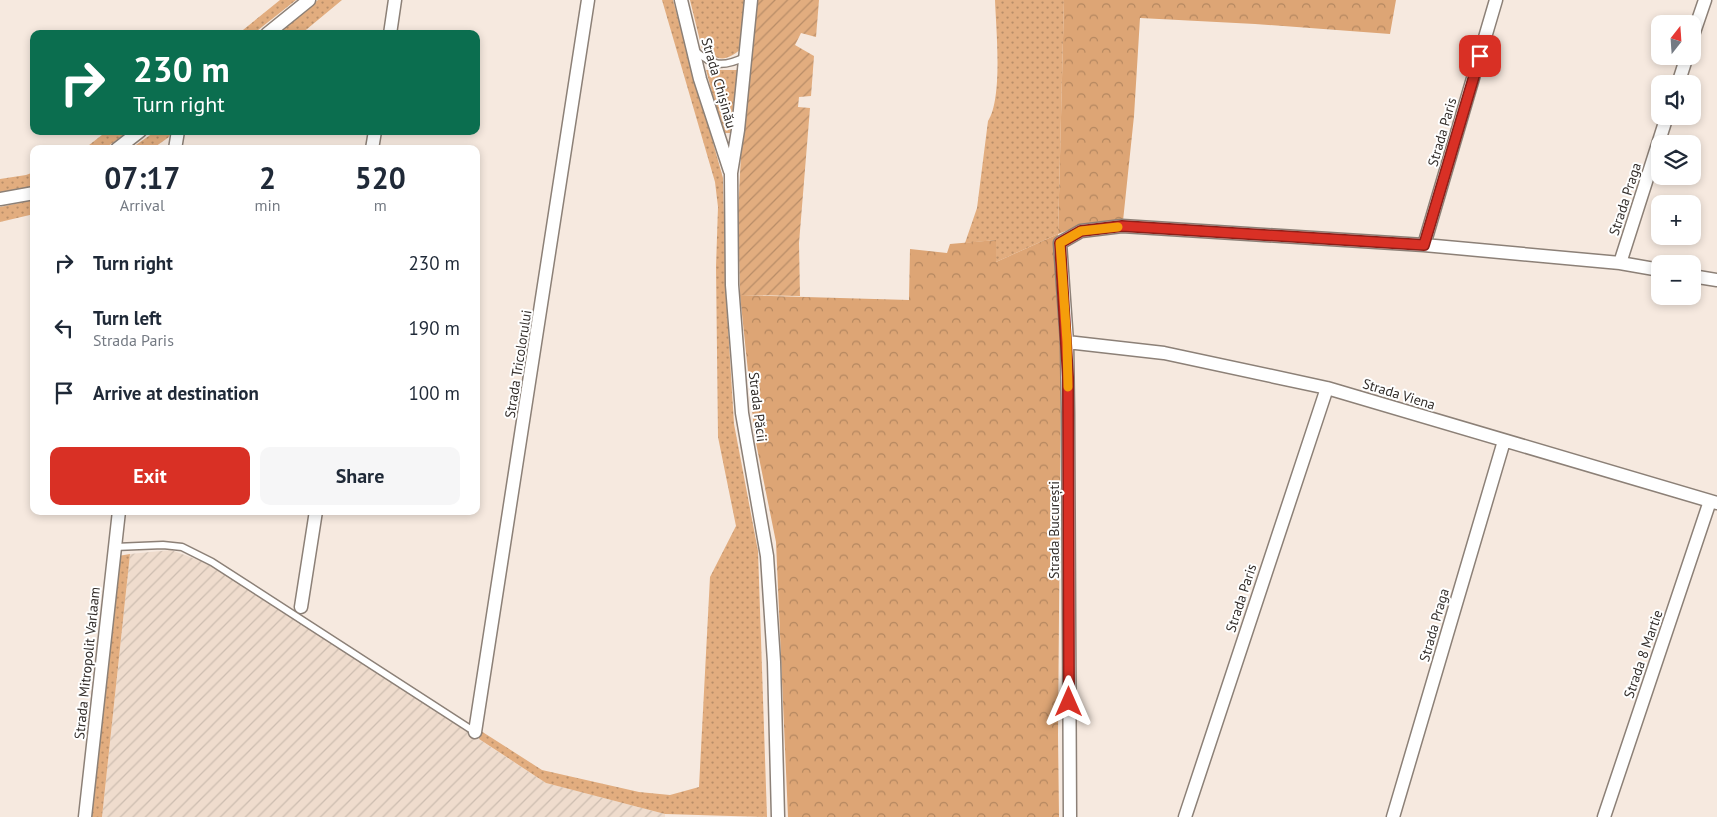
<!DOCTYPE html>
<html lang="en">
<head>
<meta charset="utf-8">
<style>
	:root { --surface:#fff; --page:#f6f6f7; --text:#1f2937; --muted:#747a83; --accent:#d93025 }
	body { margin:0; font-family:"PT Sans",sans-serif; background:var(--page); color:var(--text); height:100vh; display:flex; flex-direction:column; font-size:19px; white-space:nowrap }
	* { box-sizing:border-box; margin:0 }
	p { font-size:16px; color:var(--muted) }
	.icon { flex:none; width:28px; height:28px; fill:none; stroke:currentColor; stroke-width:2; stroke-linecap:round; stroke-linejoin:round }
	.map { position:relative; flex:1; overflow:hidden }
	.panel { position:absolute; left:30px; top:145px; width:450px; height:370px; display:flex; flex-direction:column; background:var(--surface); border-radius:10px; box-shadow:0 2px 8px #0003 }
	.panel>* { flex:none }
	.hud { position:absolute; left:30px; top:30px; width:450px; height:105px; border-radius:10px; box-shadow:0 2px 8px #0003; background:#0b6e4f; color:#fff; overflow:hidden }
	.needle { width:32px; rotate:17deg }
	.buttons { position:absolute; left:1651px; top:15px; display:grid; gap:10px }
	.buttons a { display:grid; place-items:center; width:50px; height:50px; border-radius:10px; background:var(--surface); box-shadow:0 2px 8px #0003; font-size:25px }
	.pin { position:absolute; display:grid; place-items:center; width:42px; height:42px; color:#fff; margin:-21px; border-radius:10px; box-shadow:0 2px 8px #0006 }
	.me { position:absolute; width:55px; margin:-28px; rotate:0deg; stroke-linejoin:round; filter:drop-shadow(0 0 4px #0008) }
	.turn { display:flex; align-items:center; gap:18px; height:105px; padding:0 20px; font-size:22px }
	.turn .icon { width:65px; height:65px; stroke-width:2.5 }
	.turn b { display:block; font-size:35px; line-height:42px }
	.eta { display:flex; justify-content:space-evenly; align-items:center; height:85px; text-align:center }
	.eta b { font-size:30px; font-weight:600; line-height:35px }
	.cta { display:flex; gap:10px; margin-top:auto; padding:10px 20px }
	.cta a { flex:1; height:58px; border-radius:10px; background:var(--accent); color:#fff; font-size:20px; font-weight:600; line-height:58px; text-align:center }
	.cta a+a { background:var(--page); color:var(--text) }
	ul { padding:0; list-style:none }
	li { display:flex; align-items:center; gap:15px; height:65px; padding:0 20px }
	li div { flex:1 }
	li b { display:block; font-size:19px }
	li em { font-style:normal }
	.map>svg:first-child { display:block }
	.industrial { fill:url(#industrial-furrows) }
	.grass { fill:url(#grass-dots) }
	.forest { fill:url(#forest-crowns) }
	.garden { fill:url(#garden-furrows) }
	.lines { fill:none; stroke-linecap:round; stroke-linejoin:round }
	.lane-casing { stroke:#8c8077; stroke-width:9 }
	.street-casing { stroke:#8c8077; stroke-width:15 }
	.lane { stroke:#fff; stroke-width:6 }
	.street { stroke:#fff; stroke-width:12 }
	.route-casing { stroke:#8d1f18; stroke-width:12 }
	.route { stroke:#d93025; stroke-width:9 }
	.slow { stroke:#f59e0b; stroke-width:9 }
	.labels { text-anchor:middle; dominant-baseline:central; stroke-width:4; stroke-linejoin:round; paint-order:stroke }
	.street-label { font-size:14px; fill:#332e2b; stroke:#fff }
</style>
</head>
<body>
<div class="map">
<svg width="1717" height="817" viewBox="0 0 1717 817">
	<defs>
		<pattern id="industrial-furrows" width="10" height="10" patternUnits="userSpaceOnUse" patternTransform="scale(1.25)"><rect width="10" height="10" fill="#efdccd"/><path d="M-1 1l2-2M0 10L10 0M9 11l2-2" fill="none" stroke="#cdbdb0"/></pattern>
		<pattern id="grass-dots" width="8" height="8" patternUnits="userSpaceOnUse" patternTransform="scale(1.25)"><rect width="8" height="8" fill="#e2ad7f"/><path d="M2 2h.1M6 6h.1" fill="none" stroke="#b88d68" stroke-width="1.8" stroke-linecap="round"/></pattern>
		<pattern id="forest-crowns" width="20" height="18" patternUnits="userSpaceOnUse" patternTransform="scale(1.25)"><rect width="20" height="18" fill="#dda575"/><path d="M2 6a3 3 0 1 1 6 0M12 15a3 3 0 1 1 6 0" fill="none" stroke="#b48760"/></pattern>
		<pattern id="garden-furrows" width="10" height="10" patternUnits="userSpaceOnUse" patternTransform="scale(1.25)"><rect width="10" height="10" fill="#e2ad7f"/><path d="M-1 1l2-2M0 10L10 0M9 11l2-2" fill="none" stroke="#b88d68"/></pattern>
	</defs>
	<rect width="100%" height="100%" fill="#f6e9df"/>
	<!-- industrial -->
	<path class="industrial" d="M171,550L209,564L546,783L665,814V817H102L130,554Z"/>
	<!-- grass -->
	<path class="grass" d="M280,0H296L253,34H238Z
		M318,0H342L301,34H276Z
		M662,0H673L723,178L726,293L734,424L758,551L767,817L665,814L546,783L479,739L481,731L542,770L639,792L670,795L699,787L710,577L736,526L718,437L716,267L718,207L715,182Z
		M690,0H746L741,49C725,62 719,61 702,49Z
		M995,0H1064L1058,234L996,262V240L965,243L977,208L988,121C1003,98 996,29 995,0Z
		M706,70H738L733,133H723Z
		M107,131H129L104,149H84Z
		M156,131H171L169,137L152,149H130Z
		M34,172V185L20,191L0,193V179L26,175Z
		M34,200V214L0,222V207Z
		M130,554L102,817H89L118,556Z"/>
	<!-- forest -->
	<path class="forest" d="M1064,0H1396L1390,34L1255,24L1140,18L1134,116L1123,221L1084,224L1058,234L1061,373L1058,735L1059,817H788L776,542L755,438L740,295L909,300L910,249L947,253L950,244L996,240V262L1058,234Z"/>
	<!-- garden -->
	<path class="garden" d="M757,0H819L816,37L801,33L795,45L814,56L811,96L799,97L798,107L810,108L799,243L800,296L740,295L738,212L741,155Z"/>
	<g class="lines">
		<!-- lane casing -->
		<g class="lane-casing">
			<path id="lane" d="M694,50C713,66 722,68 745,57
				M115,547L163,545L182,547L212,562L475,732"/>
		</g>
		<!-- street casing -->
		<g class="street-casing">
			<path id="street" d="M681,0L700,79L730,171
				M751,0L738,130L731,173L732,285L742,413L767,556L774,662L778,817
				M267,34L309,0
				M390,34L395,0
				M1692,38L1705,0
				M1678,84L1687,56
				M117,149L140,131
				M175,149L178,131
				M372,149L375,131
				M0,199L34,193
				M1424,245L1496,0
				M1620,263L1667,116
				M1692,276L1717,280
				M1067,342L1164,353L1327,388L1717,503
				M301,607L316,511
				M475,732L588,0
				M85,817L119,511
				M1070,817L1068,413L1067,342L1060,243L1081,231L1122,226L1424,245L1620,263L1660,270
				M1185,817L1327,388
				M1393,817L1504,441
				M1604,817L1710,501"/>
		</g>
		<!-- lane -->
		<use href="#lane" class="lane"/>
		<!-- street -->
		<use href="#street" class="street"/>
	</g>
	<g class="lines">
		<!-- route casing -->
		<g class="route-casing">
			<path id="route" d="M1069,702L1068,377L1060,243L1081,231L1122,226L1424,245L1480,56"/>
		</g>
		<!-- route -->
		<use href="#route" class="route"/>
		<!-- slow -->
		<path class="slow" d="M1068,387L1067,342L1060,243L1081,231L1118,227"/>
	</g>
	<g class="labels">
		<!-- street labels -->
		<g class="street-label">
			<text transform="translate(719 83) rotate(74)">Strada Chișinău</text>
			<text transform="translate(1442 132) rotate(-74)">Strada Paris</text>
			<text transform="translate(1625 199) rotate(-72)">Strada Praga</text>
			<text transform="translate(518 364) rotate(-81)">Strada Tricolorului</text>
			<text transform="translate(1399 394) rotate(17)">Strada Viena</text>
			<text transform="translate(758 407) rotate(83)">Strada Păcii</text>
			<text transform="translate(1054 530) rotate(-90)">Strada București</text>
			<text transform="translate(1241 598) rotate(-72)">Strada Paris</text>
			<text transform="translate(1434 625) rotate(-74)">Strada Praga</text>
			<text transform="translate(1643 654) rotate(-71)">Strada 8 Martie</text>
			<text transform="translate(87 663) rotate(-84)">Strada Mitropolit Varlaam</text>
		</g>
	</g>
</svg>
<div class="buttons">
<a><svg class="needle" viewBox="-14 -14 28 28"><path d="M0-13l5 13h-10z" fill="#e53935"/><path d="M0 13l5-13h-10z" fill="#747a83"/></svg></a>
<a><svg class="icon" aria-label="sound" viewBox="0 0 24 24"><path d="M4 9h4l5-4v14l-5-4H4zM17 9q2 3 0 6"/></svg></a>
<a><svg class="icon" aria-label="layers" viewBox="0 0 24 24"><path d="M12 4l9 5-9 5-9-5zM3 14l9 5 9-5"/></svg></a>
<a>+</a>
<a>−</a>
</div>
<div class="pin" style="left:1480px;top:56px;background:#d93025"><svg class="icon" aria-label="arrive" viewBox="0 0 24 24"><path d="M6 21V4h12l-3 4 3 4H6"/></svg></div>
<svg class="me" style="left:1069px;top:702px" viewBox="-20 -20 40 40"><path d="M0-17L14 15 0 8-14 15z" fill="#d93025" stroke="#fff" stroke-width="4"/></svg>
<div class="hud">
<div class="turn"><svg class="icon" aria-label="right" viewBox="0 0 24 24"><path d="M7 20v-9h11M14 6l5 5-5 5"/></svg><div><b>230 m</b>Turn right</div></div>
</div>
<section class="panel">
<div class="eta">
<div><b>07:17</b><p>Arrival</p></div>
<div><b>2</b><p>min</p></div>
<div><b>520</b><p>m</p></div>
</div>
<ul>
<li><svg class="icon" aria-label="right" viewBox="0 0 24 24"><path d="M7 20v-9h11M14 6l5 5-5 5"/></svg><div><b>Turn right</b></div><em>230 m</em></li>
<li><svg class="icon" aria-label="left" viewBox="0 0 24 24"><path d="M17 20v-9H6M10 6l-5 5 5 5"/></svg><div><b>Turn left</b><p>Strada Paris</p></div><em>190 m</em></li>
<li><svg class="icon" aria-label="arrive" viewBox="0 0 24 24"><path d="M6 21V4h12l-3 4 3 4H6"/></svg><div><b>Arrive at destination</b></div><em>100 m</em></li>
</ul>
<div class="cta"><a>Exit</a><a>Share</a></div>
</section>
</div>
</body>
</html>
